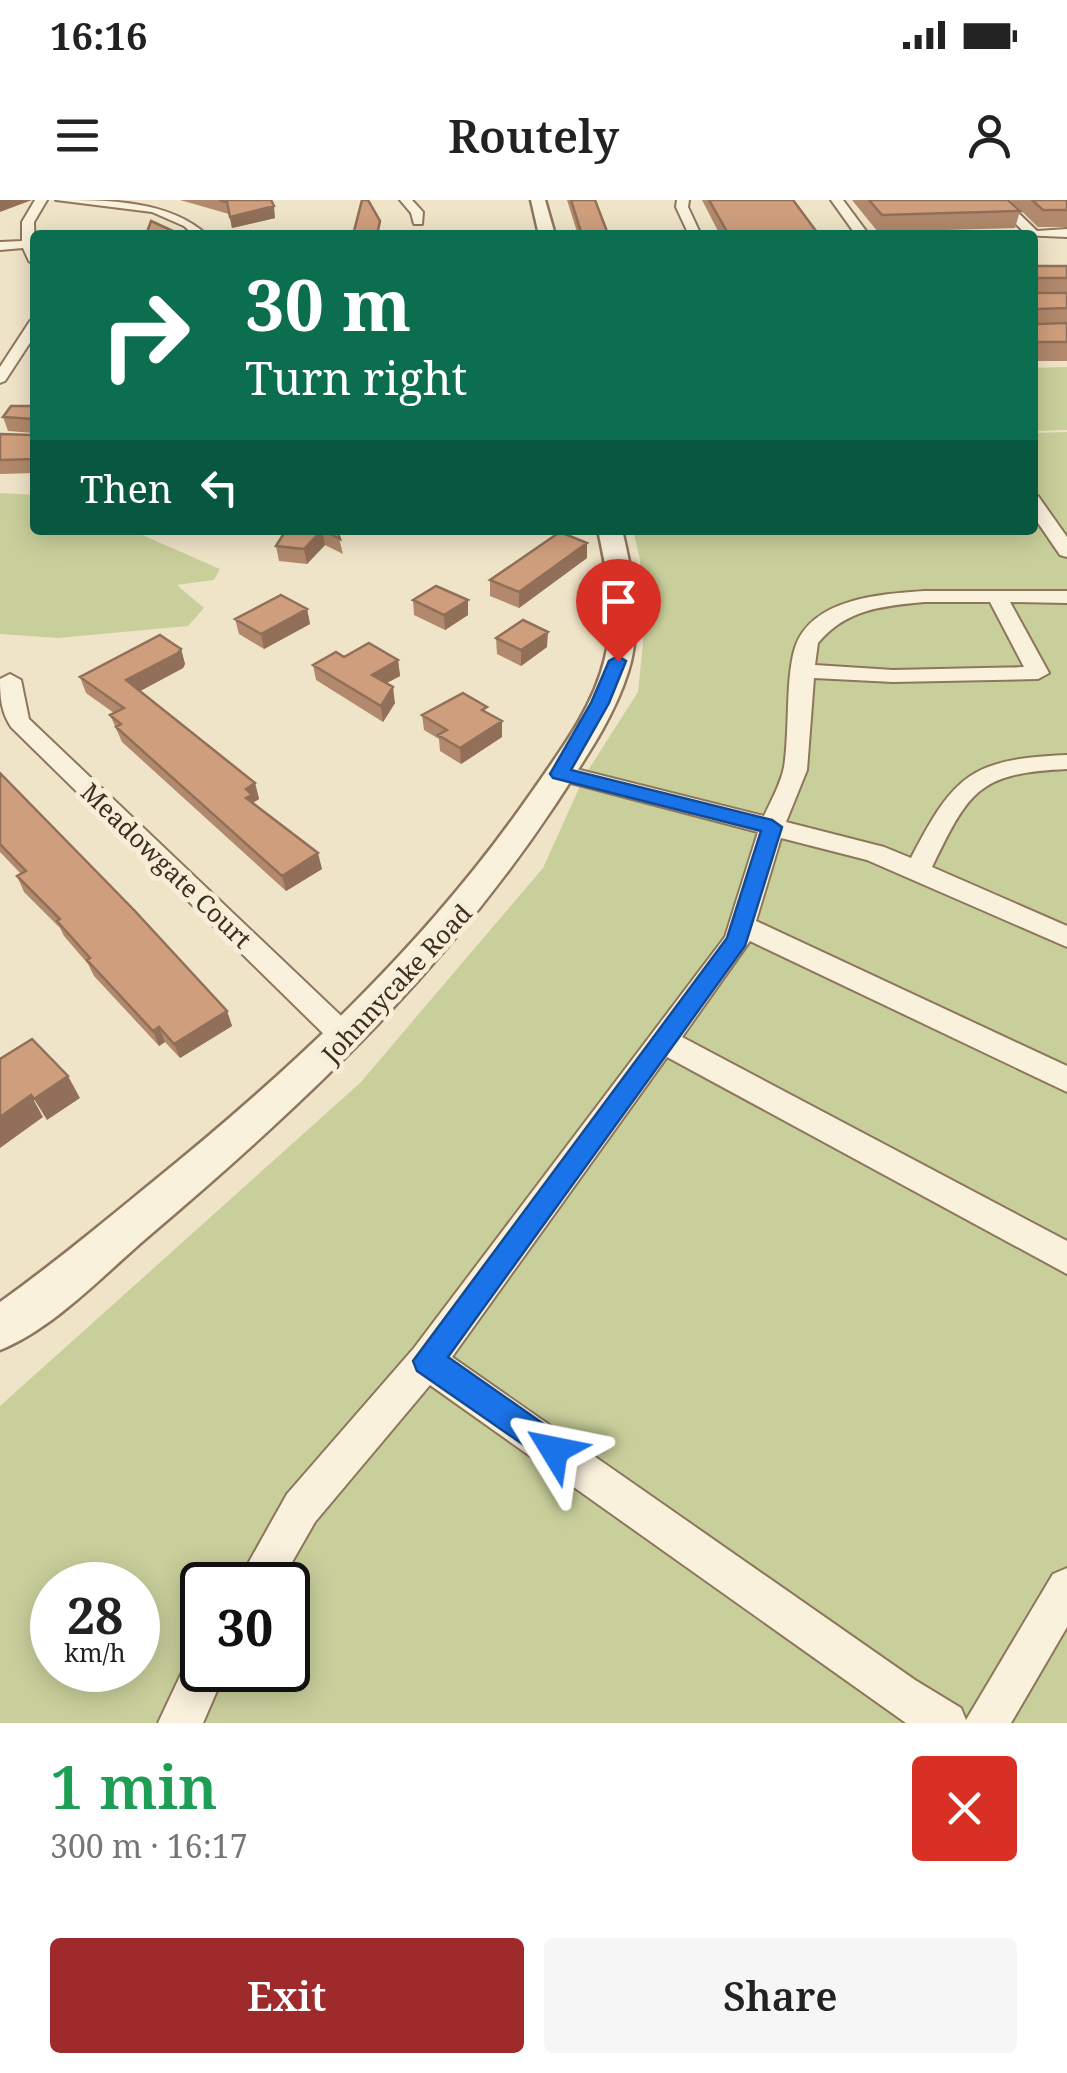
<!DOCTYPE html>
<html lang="en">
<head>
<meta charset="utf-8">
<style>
	:root { --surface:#fff; --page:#f6f6f6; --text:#222; --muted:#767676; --accent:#9e2a2b }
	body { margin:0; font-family:"Noto Serif",serif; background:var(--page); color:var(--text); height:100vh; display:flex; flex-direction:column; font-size:38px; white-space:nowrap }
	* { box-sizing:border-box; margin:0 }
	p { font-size:32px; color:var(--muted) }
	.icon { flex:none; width:55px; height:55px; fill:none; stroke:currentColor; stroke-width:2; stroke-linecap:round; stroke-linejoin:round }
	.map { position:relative; height:1523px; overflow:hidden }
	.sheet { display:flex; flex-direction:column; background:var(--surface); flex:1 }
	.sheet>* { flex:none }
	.guide { position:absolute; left:30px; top:30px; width:1008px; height:305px; border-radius:10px; box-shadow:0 5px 25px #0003; background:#0b6e4f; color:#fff; overflow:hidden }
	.speed { position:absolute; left:30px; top:1362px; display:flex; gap:20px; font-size:50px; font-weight:700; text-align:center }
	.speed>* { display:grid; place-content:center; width:130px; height:130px; border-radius:50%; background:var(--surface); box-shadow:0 5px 25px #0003; line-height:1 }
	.speed small { font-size:25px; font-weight:400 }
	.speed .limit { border:5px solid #111; border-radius:15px; background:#fff; color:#111 }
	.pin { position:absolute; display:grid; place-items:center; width:85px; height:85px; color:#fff; margin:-102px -42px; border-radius:50% 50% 50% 0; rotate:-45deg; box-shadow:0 0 10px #0007 }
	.pin .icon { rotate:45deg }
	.me { position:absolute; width:110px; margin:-55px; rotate:305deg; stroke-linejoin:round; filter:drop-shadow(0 0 8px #0008) }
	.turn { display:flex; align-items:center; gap:35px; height:210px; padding:0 50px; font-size:45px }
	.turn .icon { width:130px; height:130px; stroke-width:2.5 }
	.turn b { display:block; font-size:70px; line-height:85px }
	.then { display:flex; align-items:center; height:95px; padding:0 50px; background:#0003; gap:20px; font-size:38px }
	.round { display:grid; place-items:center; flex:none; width:105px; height:105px; border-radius:10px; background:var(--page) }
	.overview { display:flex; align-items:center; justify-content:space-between; height:170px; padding:0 50px }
	h1 { font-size:60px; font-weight:600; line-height:75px; color:#1e9e55 }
	.cta { display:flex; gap:20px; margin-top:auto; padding:20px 50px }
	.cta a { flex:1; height:115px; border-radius:10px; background:var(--accent); color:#fff; font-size:40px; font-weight:600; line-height:115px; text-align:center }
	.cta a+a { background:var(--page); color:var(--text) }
	.status { display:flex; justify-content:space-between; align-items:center; height:70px; padding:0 50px; background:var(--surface); direction:ltr }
	.status svg { height:28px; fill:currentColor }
	header { display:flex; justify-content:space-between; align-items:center; height:130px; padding:0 50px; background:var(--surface); font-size:45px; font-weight:600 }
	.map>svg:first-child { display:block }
	.green { fill:#c9cf9b; fill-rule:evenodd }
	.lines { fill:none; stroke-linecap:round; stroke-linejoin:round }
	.minor-casing { stroke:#8d765c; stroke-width:4 }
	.tertiary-casing { stroke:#8d765c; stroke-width:5 }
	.minor { fill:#faf1dc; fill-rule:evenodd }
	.tertiary { fill:#faf1dc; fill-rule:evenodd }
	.wall { fill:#b2896c }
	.shaded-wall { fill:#916f58 }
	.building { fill:#cf9f7d; stroke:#916f58; stroke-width:2.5 }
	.route { fill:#1a73e8; stroke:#114b97; stroke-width:2.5 }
	.labels { text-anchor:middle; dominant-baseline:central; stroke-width:10; stroke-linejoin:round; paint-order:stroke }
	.street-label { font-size:25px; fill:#3d2e20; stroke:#f7eed8 }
</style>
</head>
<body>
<div class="status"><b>16:16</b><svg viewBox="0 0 49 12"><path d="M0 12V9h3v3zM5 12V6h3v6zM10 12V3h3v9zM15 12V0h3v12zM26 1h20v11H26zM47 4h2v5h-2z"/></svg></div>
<header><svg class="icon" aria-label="menu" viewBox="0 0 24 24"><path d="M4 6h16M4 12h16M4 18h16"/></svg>Routely<svg class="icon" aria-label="person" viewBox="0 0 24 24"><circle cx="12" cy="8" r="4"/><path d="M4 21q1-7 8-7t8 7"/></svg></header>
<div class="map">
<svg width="1067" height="1523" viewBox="0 0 1067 1523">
	<rect width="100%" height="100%" fill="#f0e4c8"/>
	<!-- green -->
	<path class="green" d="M1067,167V230L1033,231V168Z
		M1067,232V1523H0V1206L360,883L543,668L585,575L638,492L643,443L640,359L633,330H1032L1033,233ZM52,1385H138V1470H52ZM202,1385H288V1470H202Z
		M0,293L35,295V330H131L220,369L214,380L177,385L204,408L188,426L58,438L0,434Z"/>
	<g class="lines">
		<!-- minor casing -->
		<g class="minor-casing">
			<path id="minor" d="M35,0H47L34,22L35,65L29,61L23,48L0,50V42L22,41V22Z
				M56,0C108,0 169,0 207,35H194L184,26L152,12Z
				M400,0H412L423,12L422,24H414L411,13Z
				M677,0H689L688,7L701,35H689L676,7Z
				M831,0H843L869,35H856Z
				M992,0H1005L1037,31L1067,29V37L1021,35L1024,32Z
				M35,120V135L5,181L0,183V167L30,121Z
				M1032,295L1038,296L1067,337V357L1060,355L1032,314Z
				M924,391H1067V403L1010,402L1049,473L1038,479L893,482L814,478L807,570L786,622L884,647L911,658C954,575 971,559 1067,555V569C978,573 969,591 932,667L1067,726V747L867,660L781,638L756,721L1067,866V892L750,741L682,837L1067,1041V1074L667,857L452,1157L915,1480L961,1508L966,1520L1053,1374L1067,1368V1427L1011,1523H906L430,1185L315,1322L279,1385H236L287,1294L414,1148L725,737L758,632L552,578L548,573L552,568L560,565L764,616C771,601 781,583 784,567C790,532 785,474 796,445C814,398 882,394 924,391ZM924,402H990L1024,467L893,470L815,465L818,443C846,409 883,406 924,402Z
				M10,474L21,480L29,519L356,830L361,838L356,846L346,850L336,846L11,527C1,512 0,497 0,479Z
				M202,1450V1470H226L203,1523H158L190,1455Z"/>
		</g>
		<!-- tertiary casing -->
		<g class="tertiary-casing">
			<path id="tertiary" d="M531,0H545L555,35H539Z
				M598,330H622C633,376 643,425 628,472C613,520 582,563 555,605C444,772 302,906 150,1035C105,1073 56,1127 0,1150V1102C52,1065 100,1025 149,985C291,870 424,747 529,596C558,554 593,509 605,458C616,415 607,372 598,330Z"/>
		</g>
		<!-- minor -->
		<use href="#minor" class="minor"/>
		<!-- tertiary -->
		<use href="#tertiary" class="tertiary"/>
	</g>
	<!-- wall -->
	<path class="wall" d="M180,0H271L275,18L232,28L229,14Z
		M567,0H595L608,35H578Z
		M702,0H793L819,35H720Z
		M852,0H1008L1020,11L1015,28L878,32Z
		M1010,0H1067V27H1038Z
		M1032,66H1067V161H1032Z
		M35,206V273L0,274V234L33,235V233L8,231L3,217Z
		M286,330H337L343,354L325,345L307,364L279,361L276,346Z
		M587,343V358L519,408L490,396V380Z
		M413,400L468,415L445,430L414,415Z
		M307,409L310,424L264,449L239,434L235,419Z
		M496,438L547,447L521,466L497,454Z
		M181,449L185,464L183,468L140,491L255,583L259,599L254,602L255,604L322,669L286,691L122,542L110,515L114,513L86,493L80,477Z
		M344,457L398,460L400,476L386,483L395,503L383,522L316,480L313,465Z
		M487,513L502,537L461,564L440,551L439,539L424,530L422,515Z
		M0,573L227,811L232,826L180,858L165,842L159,846L94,776L88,764L64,736L60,728L24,692L17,676L21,674L0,652Z"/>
	<!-- shaded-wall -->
	<path class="shaded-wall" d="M0,0H32L0,12Z
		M274,6L275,18L232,28L230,17Z
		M322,330L325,345L307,364L304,349Z
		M587,343V358L519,408V392Z
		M468,400V415L445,430L444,415Z
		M307,409L310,424L264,449L261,434Z
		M548,432L547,447L521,466V450Z
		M181,449L185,464L183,468L131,496L126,480Z
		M398,460L400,476L374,490L372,475Z
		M393,487L395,503L383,522L381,506Z
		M502,521V537L461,564L460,548Z
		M255,583L259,599L254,602L256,610L246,598V589Z
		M318,653L322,669L286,691L282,676Z
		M227,811L232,826L180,858L174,844Z
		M159,827L165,842L159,846L153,831Z
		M68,876L80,898L47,920L34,899Z
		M31,895L43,917L0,948V917Z"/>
	<!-- building -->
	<path class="building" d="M219,0H271L274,6L230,17L227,2Z
		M362,0H368L380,21L377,35H353Z
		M571,0H595L608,34L582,35Z
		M709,0H793L819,35H729Z
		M869,0H1008L1020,11L882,15Z
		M1032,0H1067V10H1043Z
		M151,21L175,32L174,35H146Z
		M1032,66H1067V78H1037L1034,89L1038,93H1067V108L1038,109L1034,113L1038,124L1067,123V142H1032Z
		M11,206H35V259L0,260V234L33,235V219L3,217Z
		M286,330H322L304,349L276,346Z
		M323,330H337L340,339Z
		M560,332L587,343L519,392L490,380Z
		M436,386L468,400L444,415L413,400Z
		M281,395L307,409L261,434L235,419Z
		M523,420L548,432L521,450L496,438Z
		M160,435L181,449L178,453L126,480L255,583L246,589L252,595L246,598L318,653L282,676L116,527L121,524L110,515L124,508L80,477Z
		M369,443L398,460L372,475L393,487L381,506L313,465L336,452L344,457Z
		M463,493L487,507L482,510L502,521L460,548L438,535L447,530L422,515Z
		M0,573L134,710L227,811L174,844L159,827L153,831L87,760L90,758L57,721L60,719L17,676L26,671L0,644Z
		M32,839L68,876L34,899L31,895L0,917V859Z"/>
	<!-- route -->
	<path class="route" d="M618,456L626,461L609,503L571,570L772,620L782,627L745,746L448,1157L565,1239L569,1250L565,1261L554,1266L417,1171L413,1161L727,738L761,631L553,578L550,574L591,503L609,461Z"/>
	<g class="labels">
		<!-- street labels -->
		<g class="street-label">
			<text transform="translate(167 665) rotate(44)">Meadowgate Court</text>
			<text transform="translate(396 783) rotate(-47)">Johnnycake Road</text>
		</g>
	</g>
</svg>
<div class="speed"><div>28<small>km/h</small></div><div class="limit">30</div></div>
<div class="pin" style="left:618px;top:461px;background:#d93025"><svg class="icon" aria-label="arrive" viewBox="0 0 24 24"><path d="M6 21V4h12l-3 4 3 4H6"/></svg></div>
<svg class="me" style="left:554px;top:1250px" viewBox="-20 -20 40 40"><path d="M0-17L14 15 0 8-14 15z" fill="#1a73e8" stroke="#fff" stroke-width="4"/></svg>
<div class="guide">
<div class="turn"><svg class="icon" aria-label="right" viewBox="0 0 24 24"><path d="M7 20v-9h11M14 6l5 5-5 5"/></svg><div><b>30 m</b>Turn right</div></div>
<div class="then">Then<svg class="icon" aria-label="left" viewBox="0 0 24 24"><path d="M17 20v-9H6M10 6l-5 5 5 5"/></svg></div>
</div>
</div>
<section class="sheet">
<div class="overview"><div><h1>1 min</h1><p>300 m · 16:17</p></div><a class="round" style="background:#d93025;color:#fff"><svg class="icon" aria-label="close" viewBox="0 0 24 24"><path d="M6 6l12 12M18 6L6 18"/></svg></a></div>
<div class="cta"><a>Exit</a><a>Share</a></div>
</section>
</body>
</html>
